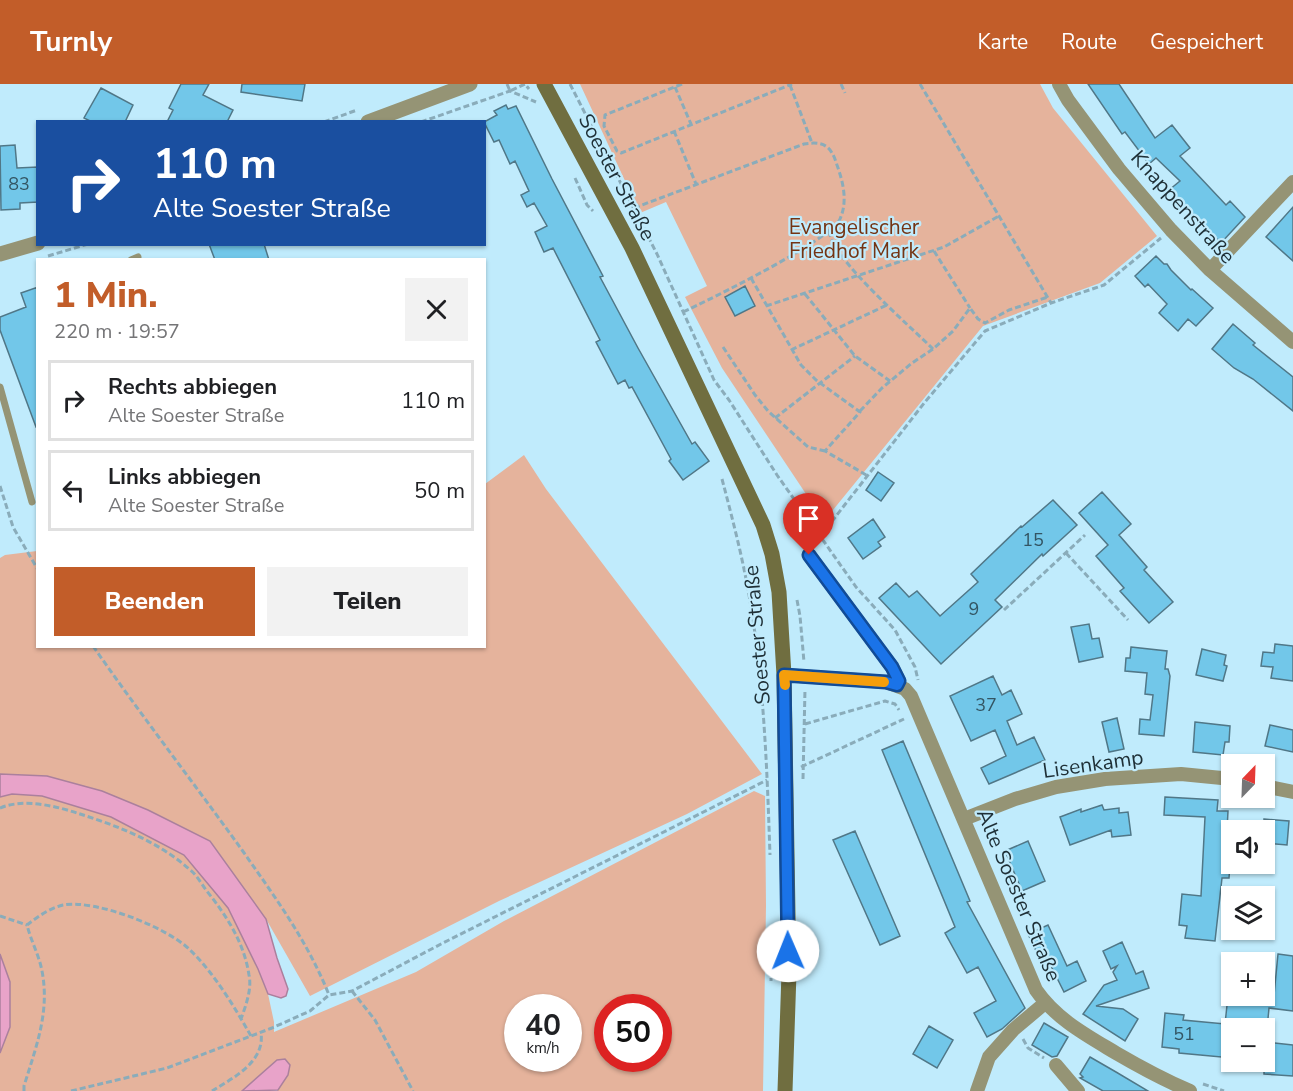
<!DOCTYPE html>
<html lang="de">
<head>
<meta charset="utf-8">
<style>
	:root { --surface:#fff; --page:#f2f2f2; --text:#202124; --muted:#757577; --line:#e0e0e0; --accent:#c25d29 }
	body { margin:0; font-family:"Nunito Sans",sans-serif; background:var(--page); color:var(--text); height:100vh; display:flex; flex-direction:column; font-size:22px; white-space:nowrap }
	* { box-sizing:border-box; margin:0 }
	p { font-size:20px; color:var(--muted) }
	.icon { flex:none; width:33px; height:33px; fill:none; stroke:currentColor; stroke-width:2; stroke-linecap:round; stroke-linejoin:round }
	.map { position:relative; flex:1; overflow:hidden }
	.side { position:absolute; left:36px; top:174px; width:450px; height:390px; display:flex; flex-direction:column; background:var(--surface); border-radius:0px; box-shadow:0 2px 4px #0004 }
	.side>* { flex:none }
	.banner { position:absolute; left:36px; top:36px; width:450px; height:126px; border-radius:0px; box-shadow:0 2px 4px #0004; background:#1a4fa0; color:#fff; overflow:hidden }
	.needle { width:39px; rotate:23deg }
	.tools { position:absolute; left:1221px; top:670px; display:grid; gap:12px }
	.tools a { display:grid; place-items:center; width:54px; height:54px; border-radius:0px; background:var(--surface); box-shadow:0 2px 4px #0004; font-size:30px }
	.speed { position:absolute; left:504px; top:910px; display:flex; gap:12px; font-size:30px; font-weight:700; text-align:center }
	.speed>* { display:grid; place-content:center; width:78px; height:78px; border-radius:50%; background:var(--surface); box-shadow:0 2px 4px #0004; line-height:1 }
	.speed small { font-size:15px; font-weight:400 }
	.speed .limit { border:9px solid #d22; background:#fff; color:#111 }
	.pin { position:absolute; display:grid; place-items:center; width:51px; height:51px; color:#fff; margin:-62px -26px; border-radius:50% 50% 50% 0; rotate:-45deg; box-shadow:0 0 6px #0007 }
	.pin .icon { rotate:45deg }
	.me { position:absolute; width:66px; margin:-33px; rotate:359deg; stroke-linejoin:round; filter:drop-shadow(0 0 4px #0008) }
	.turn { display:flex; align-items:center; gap:21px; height:126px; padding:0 18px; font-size:27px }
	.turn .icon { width:78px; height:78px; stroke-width:2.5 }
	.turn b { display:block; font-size:42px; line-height:51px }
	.round { display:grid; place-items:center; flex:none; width:63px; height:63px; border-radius:0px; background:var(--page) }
	.summary { display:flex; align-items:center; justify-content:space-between; height:102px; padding:0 18px }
	h1 { font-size:36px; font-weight:800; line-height:45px; color:var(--accent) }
	.button { display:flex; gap:12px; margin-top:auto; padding:12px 18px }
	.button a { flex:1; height:69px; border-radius:0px; background:var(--accent); color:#fff; font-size:24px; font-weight:800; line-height:69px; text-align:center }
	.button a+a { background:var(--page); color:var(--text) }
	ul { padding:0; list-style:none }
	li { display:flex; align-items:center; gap:18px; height:81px; margin:0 12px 9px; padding:0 6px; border:3px solid var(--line); border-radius:0px }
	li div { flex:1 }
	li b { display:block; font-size:22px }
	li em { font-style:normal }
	header { display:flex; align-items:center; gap:36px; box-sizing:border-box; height:84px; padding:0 30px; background:var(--accent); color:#fff }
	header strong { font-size:28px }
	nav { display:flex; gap:33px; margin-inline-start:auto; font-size:21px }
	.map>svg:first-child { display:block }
	.green { fill:#e5b39c; fill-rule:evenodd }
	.water { fill:#e8a3c9; stroke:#ab809d; stroke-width:1.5 }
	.building { fill:#72c7e9; stroke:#507787; stroke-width:1.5 }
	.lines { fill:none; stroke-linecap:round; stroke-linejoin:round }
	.path { stroke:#8aacba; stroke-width:3; stroke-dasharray:6 3; stroke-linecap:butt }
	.service { stroke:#959475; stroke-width:7 }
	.minor { stroke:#959475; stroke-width:14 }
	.tertiary { stroke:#959475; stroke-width:15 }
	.secondary { stroke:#706e40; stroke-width:15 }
	.route-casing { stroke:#114b97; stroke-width:15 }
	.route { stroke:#1a73e8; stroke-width:10 }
	.slow { stroke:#f59e0b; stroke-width:10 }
	.labels { text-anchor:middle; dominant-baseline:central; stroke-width:4.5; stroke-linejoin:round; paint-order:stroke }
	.number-label { font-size:18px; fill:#335563 }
	.street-label { font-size:21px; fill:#1e2f36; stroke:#c0ebfc }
	.park-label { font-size:21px; fill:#743413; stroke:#c0ebfc }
</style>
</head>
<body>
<header>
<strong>Turnly</strong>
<nav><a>Karte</a><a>Route</a><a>Gespeichert</a></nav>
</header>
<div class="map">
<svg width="1293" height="1007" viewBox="0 0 1293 1007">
	<rect width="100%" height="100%" fill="#c0ebfc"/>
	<!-- green -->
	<path class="green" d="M580,0H1040L1053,24L1157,152L1100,199L983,242L824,437L722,284L685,213L707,202L666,118L640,129Z
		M524,371L546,405L762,690L687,730L499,817L310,912L266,835L210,757L148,726L47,692L0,690V474L5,471L37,467L38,562H484L485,400Z
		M754,707L765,712L766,822L763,1007H277L285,975L277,976L242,1007H0V969L10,943V898L0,870V713L12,710L42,712L111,733L184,771L228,824L258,885L268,910L274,938V948L416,888L504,837ZM518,924H568V975H518ZM608,924H658V975H608Z"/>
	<!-- water -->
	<path class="water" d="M0,690L47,692L102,707L148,726L210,757L266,835L277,874L288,905L286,912L281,914L268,910L258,885L228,824L184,771L111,733L42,712L12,710L0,713Z
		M0,870L10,898V943L0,969Z
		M285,975L290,981L288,991L278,1006L242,1007L277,976Z"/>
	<!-- building -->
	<path class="building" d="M181,0H209L203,11L233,26L227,38H167L173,26L169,24Z
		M242,0H305L302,17L241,8Z
		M1088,0H1119L1155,54L1172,41L1190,64L1180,72L1226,121L1230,117L1245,133L1221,159L1169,106L1180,97L1156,74L1149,80L1125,48L1122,50Z
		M101,4L133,21L125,38H92L84,34Z
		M506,21L508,25L516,22L552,95L603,192L600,193L638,264L692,360L695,358L709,377L683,396L669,377L671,375L632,303L629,304L625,296L618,300L596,258L600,256L553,164L544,168L535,148L547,142L534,119L527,123L521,111L529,107L515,77L510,80L499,56L494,58L484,38L497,31L494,27Z
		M15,61L17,84L38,83V118L20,119V125L1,126L0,62Z
		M1293,123V177L1266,153Z
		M209,160H264L269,176H215Z
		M1156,172L1164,180H1167L1171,186L1191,206L1192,205L1213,224L1196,242L1188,235L1178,247L1159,229L1167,220L1148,200L1145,203L1135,192Z
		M745,202L755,222L735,232L725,213Z
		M38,203V342L36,343L0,246V233L26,223L21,209Z
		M1233,240L1255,259L1253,261L1293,293V327L1253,295L1234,284L1212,265Z
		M878,388L894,399L881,417L866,406Z
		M1102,408L1131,440L1119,451L1147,483L1144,486L1173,518L1149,539L1120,507L1124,504L1096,472L1108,461L1079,429Z
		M1053,416L1077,441L1043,472L1042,470L995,516L1002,523L941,580L879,514L896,499L909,513L917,507L940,532L978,498L971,490L1021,442L1022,443Z
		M873,435L885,453L878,458L881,462L863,475L848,454Z
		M1089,540L1092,555L1099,554L1103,573L1079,578L1071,543Z
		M1275,560L1293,562V597L1271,594L1273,583L1261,582L1263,568L1274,569Z
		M1131,563L1167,567L1165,585H1168L1170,592L1164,652L1139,650L1140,635L1150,636L1153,611L1145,610L1147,589L1125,587L1126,574H1130Z
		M1202,565L1226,571L1224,581L1227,582L1223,597L1196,591Z
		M993,592L1002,611L1011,606L1022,630L1007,637L1017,661L1034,653L1045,676L989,700L981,684L1006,672L995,646L971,657L950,612Z
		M1117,634L1124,665L1109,668L1102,638Z
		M1195,638L1230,642L1229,658H1225L1223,671L1193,668Z
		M1270,641L1293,646V668L1265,662Z
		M903,657L970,817L967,818L1025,924L1002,945L987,953L974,929L996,917L978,883L967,889L945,849L955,843L882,666Z
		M1165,713L1218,716L1217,727H1228L1226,766H1231L1229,794H1222L1215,857L1185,854L1187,842L1179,841L1182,810L1201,812L1205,733L1164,731Z
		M1102,721L1104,726L1119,724V729L1128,728L1131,751L1112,753L1111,746L1070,761L1060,733L1081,725V728Z
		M1264,735L1289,737L1287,761L1264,759Z
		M855,747L900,852L880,861L833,756Z
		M1028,757L1045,797L1022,807L1005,767Z
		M1048,841L1067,882L1077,877L1086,897L1064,908L1047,874L1041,877L1028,850Z
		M1122,858L1136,890L1143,887L1149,904L1096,922L1123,925L1138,935L1125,957L1083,930L1104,901L1117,896L1113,888L1117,882L1111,885L1103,867Z
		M1278,870L1293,872V927L1269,924L1267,945H1232V974L1179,969V965L1162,963L1165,929L1184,931L1183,936L1225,940L1228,912L1274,911Z
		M1044,939L1068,953L1057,972L1052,973L1032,961Z
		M929,942L953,956L937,984L913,970Z
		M1264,958L1293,961V992L1264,990Z
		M1090,973L1116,988L1148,1007H1103L1080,994L1083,993L1080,990Z"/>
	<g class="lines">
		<!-- path -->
		<path class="path" d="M507,0L510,7L525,0L529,5
			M570,0L657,170L714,296L729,316L777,391L856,503L895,546L915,583L918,596
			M682,0L605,31L604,42L617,67L621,69L792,0
			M841,0L845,9
			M920,0L1051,219
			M790,1L812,59
			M675,3L691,40
			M324,38L357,26
			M421,38L510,7L536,18
			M674,47L696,100
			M575,94L587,121L593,127
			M634,124L804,60C823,57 831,61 837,81C843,98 848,117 840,135C831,156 709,216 683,228
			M829,147C833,176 910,242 933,265
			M934,167L970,224
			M48,172L88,160
			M751,194L801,281L816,296L860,328L825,367L868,392
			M805,210L855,272L890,297
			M766,222L944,163L999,132
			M723,263L755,311L768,327L808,363L825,367
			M791,266L887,221
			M860,327L882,304L912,279L933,265L953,247L970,224L978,235L985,239L1009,226L1048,213
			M775,334L855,272
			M722,395C732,433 742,471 749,511C764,597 767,684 770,771
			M0,402L13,443L38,486
			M815,459L925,318L985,247L1051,219L1104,201L1161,154
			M1066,469L1128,536
			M797,516L800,532L804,578
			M1004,526L1085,451
			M93,562C141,631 193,698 242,766C275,813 308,858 329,911
			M805,640L885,617L895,620L899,626
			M801,683L904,635
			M803,695L805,605
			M0,724C24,714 56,722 80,730C118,742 159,758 189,785C196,790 201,799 206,806C226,831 244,858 249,891C252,905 246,921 241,935
			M0,832L27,841
			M771,876V897
			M352,907L375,936L413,1007
			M1023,955L1028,964L1044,974
			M1203,1000L1224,1007
			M24,1007V1002C36,963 50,928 42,887C39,871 31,857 27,841C37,833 50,824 63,821C95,815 167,843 190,866C214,889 234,922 251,952
			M71,1007L167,984L272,944L310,927L329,911L352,907L441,860L767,696
			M212,1007C233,994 265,978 261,949"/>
		<!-- service -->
		<path class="service" d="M131,176L138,173V176
			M0,303L32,418"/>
		<!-- minor -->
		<path class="minor" d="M1059,0L1068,16L1119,85L1171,146L1210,186L1293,258
			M1210,186L1293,98
			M809,471L892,583L899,597L897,601
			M784,591L886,598L905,605L911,612L1036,906C1056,935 1086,951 1116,969C1140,983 1164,996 1190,1007
			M1264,702L1293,708
			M964,735L1015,715L1056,703L1105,695L1181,690L1232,695
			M1056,981L1078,1007
			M977,1007L989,973L1013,946L1045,919"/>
		<!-- tertiary -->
		<path class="tertiary" d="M368,38L470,0
			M0,170L38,159"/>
		<!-- secondary -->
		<path class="secondary" d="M544,0L632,164L763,441L772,470L779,508L784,591L789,889L785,1007"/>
	</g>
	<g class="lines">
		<!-- route casing -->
		<g class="route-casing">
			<path id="route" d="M788,867L784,591L886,598L897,601L899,597L892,583L809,471"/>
		</g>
		<!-- route -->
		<use href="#route" class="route"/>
		<!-- slow -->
		<path class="slow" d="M785,601L784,591L884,598"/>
	</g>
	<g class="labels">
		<!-- number labels -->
		<g class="number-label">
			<text x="19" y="100">83</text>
			<text x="1033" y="456">15</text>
			<text x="974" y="525">9</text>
			<text x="986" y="621">37</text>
			<text x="1184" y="950">51</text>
		</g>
		<!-- street labels -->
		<g class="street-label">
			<text transform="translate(617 93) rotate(62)">Soester Straße</text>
			<text transform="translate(1183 123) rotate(48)">Knappenstraße</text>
			<text transform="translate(757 551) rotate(-95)">Soester Straße</text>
			<text transform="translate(1093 680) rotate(-8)">Lisenkamp</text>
			<text transform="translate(1019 811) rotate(67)">Alte Soester Straße</text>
		</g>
		<!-- park labels -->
		<g class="park-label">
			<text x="854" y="143">Evangelischer<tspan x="854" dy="24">Friedhof Mark</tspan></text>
		</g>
	</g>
</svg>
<div class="tools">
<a><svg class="needle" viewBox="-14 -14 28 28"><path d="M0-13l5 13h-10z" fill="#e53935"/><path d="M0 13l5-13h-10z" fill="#757577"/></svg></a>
<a><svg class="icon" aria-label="sound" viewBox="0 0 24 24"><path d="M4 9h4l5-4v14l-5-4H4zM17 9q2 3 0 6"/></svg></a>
<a><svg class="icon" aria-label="layers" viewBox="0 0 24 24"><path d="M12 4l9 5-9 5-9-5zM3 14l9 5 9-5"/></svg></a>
<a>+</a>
<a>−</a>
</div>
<div class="speed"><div>40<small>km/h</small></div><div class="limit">50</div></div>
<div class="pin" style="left:809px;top:471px;background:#d93025"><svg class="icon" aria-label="arrive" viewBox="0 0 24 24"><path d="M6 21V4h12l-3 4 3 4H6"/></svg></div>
<svg class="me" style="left:788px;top:867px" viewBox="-20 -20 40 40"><circle r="19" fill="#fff"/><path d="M0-13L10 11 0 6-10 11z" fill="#1a73e8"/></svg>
<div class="banner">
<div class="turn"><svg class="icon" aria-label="right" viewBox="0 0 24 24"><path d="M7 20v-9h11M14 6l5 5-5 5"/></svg><div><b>110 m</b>Alte Soester Straße</div></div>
</div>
<section class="side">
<div class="summary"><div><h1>1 Min.</h1><p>220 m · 19:57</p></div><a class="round"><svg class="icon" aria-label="close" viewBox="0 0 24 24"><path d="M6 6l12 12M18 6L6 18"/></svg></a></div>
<ul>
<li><svg class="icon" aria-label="right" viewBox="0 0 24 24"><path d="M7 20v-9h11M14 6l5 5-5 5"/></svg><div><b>Rechts abbiegen</b><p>Alte Soester Straße</p></div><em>110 m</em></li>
<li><svg class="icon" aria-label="left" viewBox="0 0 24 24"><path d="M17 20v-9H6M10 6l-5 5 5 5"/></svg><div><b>Links abbiegen</b><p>Alte Soester Straße</p></div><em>50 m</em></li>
</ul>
<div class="button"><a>Beenden</a><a>Teilen</a></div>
</section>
</div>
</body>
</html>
